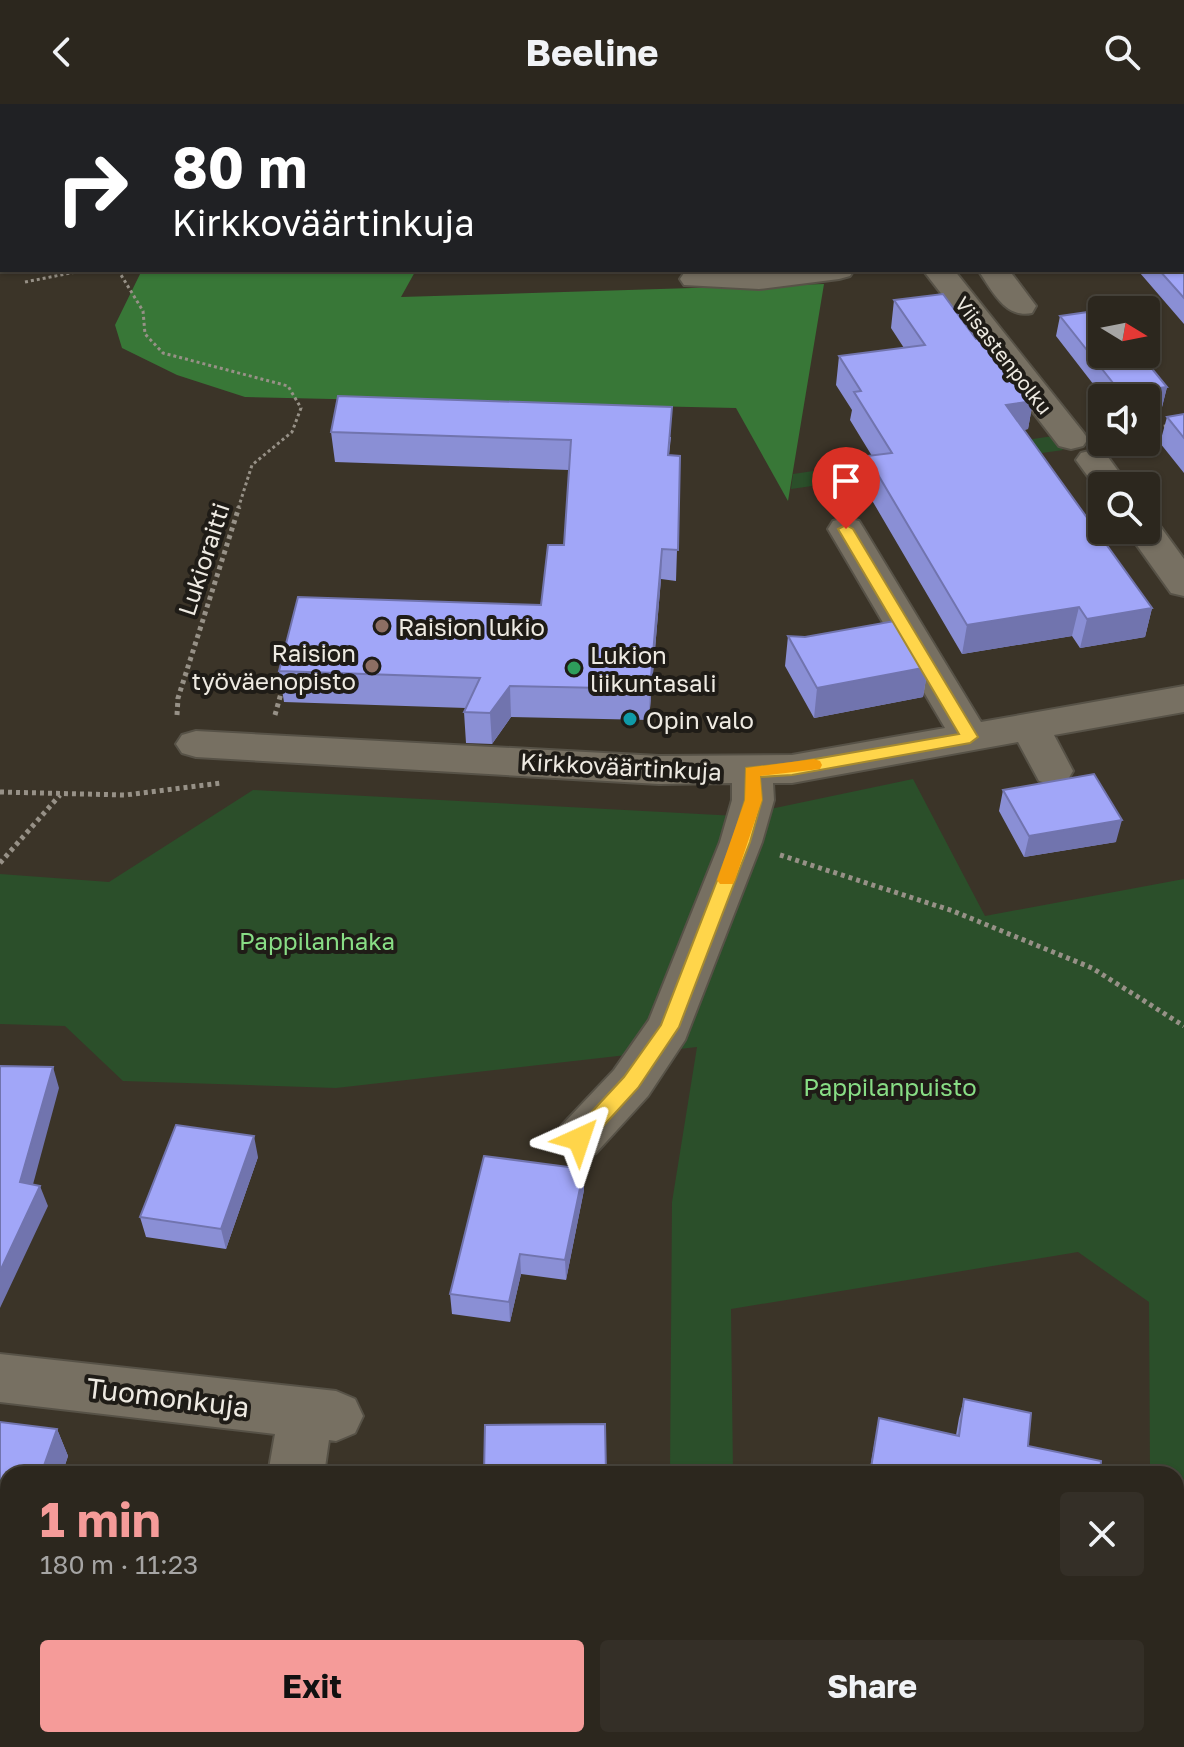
<!DOCTYPE html>
<html lang="en">
<head>
<meta charset="utf-8">
<style>
	:root { --surface:#2c271e; --page:#342f27; --text:#f1f3f6; --muted:#a6a5a4; --line:#48443c; --accent:#f59b99 }
	body { margin:0; font-family:"Golos Text",sans-serif; background:var(--page); color:var(--text); height:100vh; display:flex; flex-direction:column; font-size:30px; white-space:nowrap }
	* { box-sizing:border-box; margin:0 }
	p { font-size:26px; color:var(--muted) }
	.icon { flex:none; width:44px; height:44px; fill:none; stroke:currentColor; stroke-width:2; stroke-linecap:round; stroke-linejoin:round }
	.map { position:relative; flex:1; overflow:hidden }
	.side { position:absolute; left:0px; top:1362px; width:1184px; height:282px; display:flex; flex-direction:column; background:var(--surface); border-radius:24px 24px 0 0; box-shadow:0 2px 6px #0004,0 0 0 2px var(--line) }
	.side>* { flex:none }
	.guide { position:absolute; left:0px; top:0px; width:1184px; height:168px; box-shadow:0 2px 6px #0004,0 0 0 2px var(--line); background:#202124; color:#fff; overflow:hidden }
	.needle { width:52px; rotate:100deg }
	.buttons { position:absolute; left:1088px; top:192px; display:grid; gap:16px }
	.buttons a { display:grid; place-items:center; width:72px; height:72px; border-radius:8px; background:var(--surface); box-shadow:0 2px 6px #0004,0 0 0 2px var(--line); font-size:40px }
	.pin { position:absolute; display:grid; place-items:center; width:68px; height:68px; color:#fff; margin:-82px -34px; border-radius:50% 50% 50% 0; rotate:-45deg; box-shadow:0 0 8px #0007 }
	.pin .icon { rotate:45deg }
	.me { position:absolute; width:88px; margin:-44px; rotate:42deg; stroke-linejoin:round; filter:drop-shadow(0 0 6px #0008) }
	.turn { display:flex; align-items:center; gap:28px; height:168px; padding:0 40px; font-size:36px }
	.turn .icon { width:104px; height:104px; stroke-width:2.5 }
	.turn b { display:block; font-size:56px; line-height:68px }
	.round { display:grid; place-items:center; flex:none; width:84px; height:84px; border-radius:8px; background:var(--page) }
	.head { display:flex; align-items:center; justify-content:space-between; height:136px; padding:0 40px }
	h1 { font-size:48px; font-weight:700; line-height:60px; color:var(--accent) }
	.button { display:flex; gap:16px; margin-top:auto; padding:16px 40px }
	.button a { flex:1; height:92px; border-radius:8px; background:var(--accent); color:#111; font-size:32px; font-weight:700; line-height:92px; text-align:center }
	.button a+a { background:var(--page); color:var(--text) }
	header { display:flex; justify-content:space-between; align-items:center; height:104px; padding:0 40px; background:var(--surface); font-size:36px; font-weight:700 }
	.map>svg:first-child { display:block }
	.green { fill:#2b4f2a }
	.forest { fill:#387737 }
	.lines { fill:none; stroke-linecap:round; stroke-linejoin:round }
	.minor-casing { stroke:#575247; stroke-width:4 }
	.path-far1 { stroke:#979187; stroke-width:3; stroke-dasharray:3 3; stroke-linecap:butt }
	.path { stroke:#979187; stroke-width:5; stroke-dasharray:4 4; stroke-linecap:butt }
	.minor { fill:#777062; fill-rule:evenodd }
	.wall { fill:#8a8fd5 }
	.shaded-wall { fill:#7174ae }
	.building { fill:#a1a6f8; stroke:#7174ae; stroke-width:2 }
	.route { fill:#ffd54a; stroke:#a68a30; stroke-width:2 }
	.slow { fill:#f59e0b }
	.education-dot { fill:#8d6e63; stroke:#1f1c17; stroke-width:3 }
	.leisure-dot { fill:#2e9e5b; stroke:#1f1c17; stroke-width:3 }
	.culture-dot { fill:#0f9aa8; stroke:#1f1c17; stroke-width:3 }
	.labels { text-anchor:middle; dominant-baseline:central; stroke-width:8; stroke-linejoin:round; paint-order:stroke }
	.far-street-label { font-size:20px; fill:#eeeae2; stroke:#1f1c17 }
	.street-label { font-size:24px; fill:#eeeae2; stroke:#1f1c17 }
	.poi-label { font-size:24px; fill:#eeeae2; stroke:#1f1c17; text-anchor:start }
	.park-label { font-size:24px; fill:#88dd85; stroke:#1f1c17 }
	.near-street-label { font-size:28px; fill:#eeeae2; stroke:#1f1c17 }
</style>
</head>
<body>
<header><svg class="icon" aria-label="back" viewBox="0 0 24 24"><path d="M15 5l-7 7 7 7"/></svg>Beeline<svg class="icon" aria-label="search" viewBox="0 0 24 24"><circle cx="10" cy="10" r="6"/><path d="M15 15l6 6"/></svg></header>
<div class="map">
<svg width="1184" height="1643" viewBox="0 0 1184 1643">
	<rect width="100%" height="100%" fill="#3b3428"/>
	<!-- green -->
	<path class="green" d="M1053,332L1063,346L791,385L793,370Z
		M913,675L985,812L1184,775V1643H1151V1636H1176V1370H1150L1149,1198L1078,1148L731,1205L733,1370H670L672,1098L697,943L336,984L123,977L65,922L0,920V770L109,778L253,686L737,712Z"/>
	<!-- forest -->
	<path class="forest" d="M142,166H416L401,193L824,180L788,397L736,304L245,293L177,271L122,244L115,221Z"/>
	<g class="lines">
		<!-- minor casing -->
		<g class="minor-casing">
			<path id="minor" d="M624,0H654L655,2H625Z
				M702,0H732L733,2H703Z
				M808,0H839L840,2H809Z
				M1182,65H1184V81H1182Z
				M1184,116V134L1182,135V117Z
				M2,149V166H8L0,168Z
				M695,166H854L850,172L839,175L759,185L684,181L680,175L684,169Z
				M923,166H954L1083,328L1088,335L1083,342L1071,345L1059,342Z
				M978,166H1009L1036,202L1032,209C1005,215 992,186 978,166Z
				M1093,346L1105,349L1129,382H1102L1100,389L1076,356L1081,349Z
				M846,414L859,417L864,425L981,618L1184,582V608L1054,631L1073,667L1067,677L1053,681L1039,677L1018,638L792,679H773L774,696L762,738L685,936L648,992L596,1049L579,1055L562,1049L555,1035L562,1021L614,966L649,916L720,738L732,696V679L659,680L196,653L182,649L176,640L182,631L196,627L659,652L792,651L945,624L828,425L833,417Z
				M1146,416L1157,418L1184,455V492L1171,489L1126,426H1146Z
				M0,1250L336,1287L355,1295L363,1312L355,1329L336,1337L329,1336L324,1370H268L275,1330L0,1298Z
				M226,1636H288L287,1643H225Z
				M677,1636H739L740,1643H678Z"/>
		</g>
		<!-- path-far1 -->
		<path class="path-far1" d="M357,2L362,0
			M441,2L446,0
			M1176,2L1179,0
			M118,166L143,207L145,230L163,249L288,282L301,304L292,328L252,361L238,405
			M25,178L86,166
			M1146,325L1184,319"/>
		<!-- path -->
		<path class="path" d="M177,611L178,594L239,403
			M275,611L283,582
			M0,688L125,691L222,679
			M780,751L953,807L1092,864L1184,922
			M0,759L60,691"/>
		<!-- minor -->
		<use href="#minor" class="minor"/>
	</g>
	<!-- wall -->
	<path class="wall" d="M0,0H269L268,2H2V46H0Z
		M1002,0H1060L1057,2H1003Z
		M1184,144V220L1140,169L1141,166H1182Z
		M894,196L976,235L1033,297L1028,325L1024,326L1152,504L1145,533L1080,544L1072,532L962,550L863,381L867,352H872L850,316L852,306L836,281L839,252L904,244L891,224Z
		M1060,212L1167,283L1162,303L1146,305V294H1104L1056,232Z
		M1184,310V369L1160,339L1167,313Z
		M331,328L671,333L669,351L680,352L676,477L661,475L649,616L511,613L492,640L466,639L464,608L466,604L284,598L279,567L541,501L564,441L569,366L335,358Z
		M788,532L928,563L923,593L814,614L785,562Z
		M1003,686L1116,738L1024,753L999,707Z
		M258,1053L226,1145L146,1133L140,1113Z
		M584,1065V1086L566,1176L521,1170L510,1218L452,1210L450,1190Z
		M964,1295L1028,1342L1100,1370H869L879,1314L956,1331L959,1314Z
		M0,1318L57,1325L68,1352L62,1370H8V1431L0,1430Z
		M962,1636H1107V1643H961Z"/>
	<!-- shaded-wall -->
	<path class="shaded-wall" d="M234,0H245V2H232Z
		M1023,0H1060L1057,2H1022Z
		M1167,283L1162,303L1146,305V294H1120L1121,289Z
		M1033,297L1028,325L1001,329L1006,301Z
		M662,445L661,475L649,616L650,585Z
		M1079,503L1072,532L962,550L967,521Z
		M1152,504L1145,533L1080,544L1087,515Z
		M928,563L923,593L814,614L817,584Z
		M510,582L511,613L492,640L490,609Z
		M1122,716L1116,738L1024,753L1029,732Z
		M53,963L59,984L28,1099L20,1078Z
		M254,1032L258,1053L226,1145L221,1125Z
		M584,1065V1086L566,1176L565,1156Z
		M40,1082L48,1102L0,1204V1167Z
		M520,1150L521,1170L510,1218L509,1198Z
		M57,1325L68,1352L62,1370H41Z
		M234,1636H241L244,1643H233Z"/>
	<!-- building -->
	<path class="building" d="M0,0H234L232,2H2V20H0Z
		M879,0H985L991,2H876Z
		M1184,144V194L1159,166H1182V145Z
		M943,190L976,235L987,234L1033,297L1006,301L1152,504L1087,515L1079,503L967,521L867,352L892,349L854,288L861,287L839,252L925,241L894,196Z
		M1102,206V250H1140L1167,283L1121,289L1060,212Z
		M338,292L672,303L668,351L680,352L678,446L662,445L650,585L510,582L490,609L464,608L480,574L279,567L298,493L541,501L548,441H564L571,336L331,328Z
		M1184,310V334L1167,313Z
		M900,516L928,563L817,584L788,532L805,533Z
		M1094,670L1122,716L1029,732L1003,686Z
		M0,962L53,963L20,1078L40,1082L0,1167Z
		M176,1021L254,1032L221,1125L140,1113Z
		M484,1052L584,1065L565,1156L520,1150L509,1198L450,1190Z
		M964,1295L1031,1309L1028,1342L1101,1357L1100,1370H870L879,1314L959,1332Z
		M0,1318L57,1325L41,1370H8V1407L0,1406Z
		M605,1320L606,1370H484L485,1321Z
		M101,1636H234L233,1643H100Z
		M399,1636H517L516,1643H399Z
		M966,1636H1107V1643H966Z"/>
	<!-- route -->
	<path class="route" d="M846,421L853,425L978,633L970,639L792,671L760,673L762,696L750,738L679,923L638,984L586,1041H572L569,1035L572,1029L624,973L661,921L732,738L745,696L746,664L792,659L959,630L838,425Z"/>
	<!-- slow -->
	<path class="slow" d="M814,655L820,657L822,661L820,665L760,672L762,696L735,776L733,780H720L717,776L745,696L746,664Z"/>
	<!-- markers -->
	<g class="education-dot">
		<circle cx="382" cy="522" r="8"/>
		<circle cx="372" cy="562" r="8"/>
	</g>
	<circle class="leisure-dot" cx="574" cy="564" r="8"/>
	<circle class="culture-dot" cx="630" cy="615" r="8"/>
	<g class="labels">
		<!-- far-street labels -->
		<g class="far-street-label">
			<text transform="translate(1004 251) rotate(52)">Viisastenpolku</text>
		</g>
		<!-- street labels -->
		<g class="street-label">
			<text transform="translate(203 455) rotate(-72)">Lukioraitti</text>
			<text transform="translate(621 662) rotate(3)">Kirkkoväärtinkuja</text>
		</g>
		<!-- poi labels -->
		<g class="poi-label">
			<text x="398" y="522">Raision lukio</text>
			<text x="356" y="548" text-anchor="end">Raision<tspan x="356" dy="28">työväenopisto</tspan></text>
			<text x="590" y="550">Lukion<tspan x="590" dy="28">liikuntasali</tspan></text>
			<text x="646" y="615">Opin valo</text>
		</g>
		<!-- park labels -->
		<g class="park-label">
			<text x="317" y="836">Pappilanhaka</text>
			<text x="890" y="982">Pappilanpuisto</text>
		</g>
		<!-- near-street labels -->
		<g class="near-street-label">
			<text transform="translate(168 1293) rotate(7)">Tuomonkuja</text>
		</g>
	</g>
</svg>
<div class="buttons">
<a><svg class="needle" viewBox="-14 -14 28 28"><path d="M0-13l5 13h-10z" fill="#e53935"/><path d="M0 13l5-13h-10z" fill="#a6a5a4"/></svg></a>
<a><svg class="icon" aria-label="sound" viewBox="0 0 24 24"><path d="M4 9h4l5-4v14l-5-4H4zM17 9q2 3 0 6"/></svg></a>
<a><svg class="icon" aria-label="search" viewBox="0 0 24 24"><circle cx="10" cy="10" r="6"/><path d="M15 15l6 6"/></svg></a>
</div>
<div class="pin" style="left:846px;top:425px;background:#d93025"><svg class="icon" aria-label="arrive" viewBox="0 0 24 24"><path d="M6 21V4h12l-3 4 3 4H6"/></svg></div>
<svg class="me" style="left:579px;top:1035px" viewBox="-20 -20 40 40"><path d="M0-17L14 15 0 8-14 15z" fill="#ffd54a" stroke="#fff" stroke-width="4"/></svg>
<div class="guide">
<div class="turn"><svg class="icon" aria-label="right" viewBox="0 0 24 24"><path d="M7 20v-9h11M14 6l5 5-5 5"/></svg><div><b>80 m</b>Kirkkoväärtinkuja</div></div>
</div>
<section class="side">
<div class="head"><div><h1>1 min</h1><p>180 m · 11:23</p></div><a class="round"><svg class="icon" aria-label="close" viewBox="0 0 24 24"><path d="M6 6l12 12M18 6L6 18"/></svg></a></div>
<div class="button"><a>Exit</a><a>Share</a></div>
</section>
</div>
</body>
</html>
